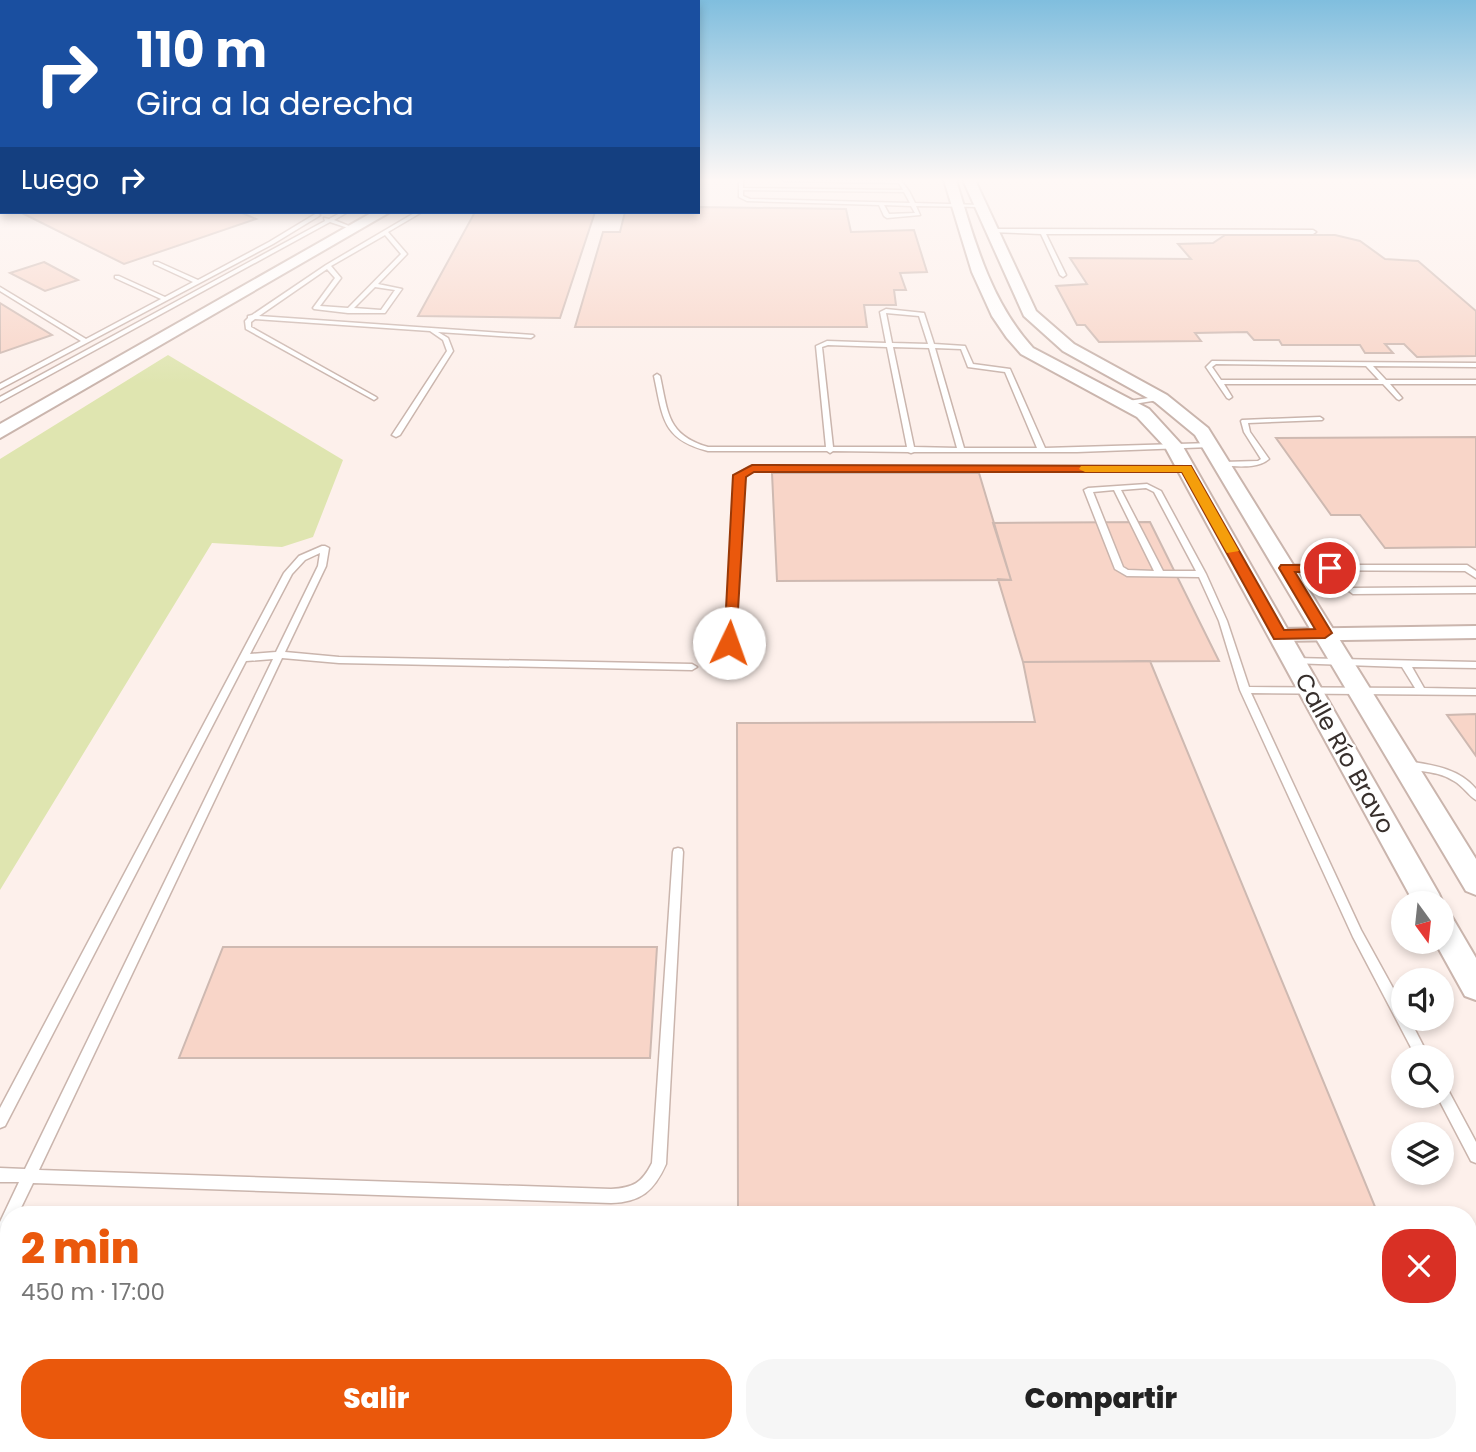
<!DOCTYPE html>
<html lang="es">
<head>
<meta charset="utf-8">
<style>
	:root { --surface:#fff; --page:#f6f6f6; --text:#222; --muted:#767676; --accent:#ea580c }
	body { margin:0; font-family:Poppins,sans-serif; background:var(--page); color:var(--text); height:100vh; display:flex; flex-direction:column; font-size:26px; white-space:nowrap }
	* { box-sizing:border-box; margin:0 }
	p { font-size:23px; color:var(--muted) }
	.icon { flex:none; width:38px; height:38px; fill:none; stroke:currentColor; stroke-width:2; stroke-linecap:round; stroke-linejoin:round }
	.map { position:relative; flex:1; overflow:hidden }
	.side { position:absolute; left:0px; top:1206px; width:1477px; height:247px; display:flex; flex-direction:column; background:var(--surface); border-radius:28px 28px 0 0; box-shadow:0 4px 10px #0003 }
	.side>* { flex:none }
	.hud { position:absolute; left:0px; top:0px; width:700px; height:214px; box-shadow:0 4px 10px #0003; background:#1a4fa0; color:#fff; overflow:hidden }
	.needle { width:46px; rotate:165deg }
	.controls { position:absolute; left:1391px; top:891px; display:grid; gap:14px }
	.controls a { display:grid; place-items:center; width:63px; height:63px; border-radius:50%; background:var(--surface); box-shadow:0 4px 10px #0003; font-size:35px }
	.pin { position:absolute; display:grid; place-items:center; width:60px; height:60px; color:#fff; margin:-30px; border:4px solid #fff; border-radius:50%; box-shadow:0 2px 7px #0007 }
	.me { position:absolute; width:77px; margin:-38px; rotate:3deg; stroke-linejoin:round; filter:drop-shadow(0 0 5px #0008) }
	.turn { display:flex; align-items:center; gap:24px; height:147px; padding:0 21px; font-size:32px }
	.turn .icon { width:91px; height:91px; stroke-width:2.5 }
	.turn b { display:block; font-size:49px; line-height:60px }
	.then { display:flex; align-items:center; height:66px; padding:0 21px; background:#0003; gap:14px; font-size:26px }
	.round { display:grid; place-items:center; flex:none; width:74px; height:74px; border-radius:28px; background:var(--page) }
	.head { display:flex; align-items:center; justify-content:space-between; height:119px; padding:0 21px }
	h1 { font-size:42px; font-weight:800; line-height:52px; color:var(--accent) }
	.cta { display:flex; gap:14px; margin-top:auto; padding:14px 21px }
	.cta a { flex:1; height:80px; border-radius:28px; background:var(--accent); color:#fff; font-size:28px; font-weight:800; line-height:80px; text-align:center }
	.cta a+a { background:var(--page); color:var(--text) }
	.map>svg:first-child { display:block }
	.green { fill:#dfe5b0 }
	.building { fill:#f8d5c8; stroke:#ceb9b1; stroke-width:2 }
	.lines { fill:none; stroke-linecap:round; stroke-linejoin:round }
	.service-casing { stroke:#cab5ad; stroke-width:3 }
	.minor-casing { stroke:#cab5ad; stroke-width:4 }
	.tertiary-casing { stroke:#cab5ad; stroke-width:4 }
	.secondary-casing { stroke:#cab5ad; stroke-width:4 }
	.service { fill:#fff; fill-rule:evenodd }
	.minor { fill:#fff; fill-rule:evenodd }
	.tertiary { fill:#fff; fill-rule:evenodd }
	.secondary { fill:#fff; fill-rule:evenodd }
	.route { fill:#ea580c; stroke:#983908; stroke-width:2 }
	.slow { fill:#f59e0b }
	.labels { text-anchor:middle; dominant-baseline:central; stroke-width:5; stroke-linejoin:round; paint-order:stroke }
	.street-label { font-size:24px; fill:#372f2c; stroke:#fff }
</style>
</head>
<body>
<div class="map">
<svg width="1476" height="1452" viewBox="0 0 1476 1452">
	<rect width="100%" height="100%" fill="#fdf0eb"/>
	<!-- green -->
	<path class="green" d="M168,355L343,460L313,537L282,547L212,543L0,890V459Z"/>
	<!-- building -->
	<path class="building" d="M698,207L846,209L851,232L914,230L927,272L900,273L906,290H894L896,305H864L867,327H575L603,232H620L625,212H698Z
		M20,212H240L256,219L124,264Z
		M475,212H595L560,318L418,316Z
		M1225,235H1335L1360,241L1385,259L1418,261L1476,311V356L1417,357L1404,344H1385L1393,353H1365L1360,345H1282L1279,340H1254L1247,332L1195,333L1201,341L1099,342L1085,325H1077L1056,286L1087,284L1070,258L1191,259L1178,244L1213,243Z
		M44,262L78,280L45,291L10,273Z
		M0,303L52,335L0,353Z
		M1476,437V547L1385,548L1360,515H1331L1276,438Z
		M772,473H979L1011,580L777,581Z
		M1150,522L1219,661L1023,662L998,579L1011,580L993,523Z
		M1150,661L1378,1214H738L737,723L1035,722L1023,662Z
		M1476,714V756L1447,715Z
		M223,947H657L650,1058H179Z
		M17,1444H619V1452H14Z"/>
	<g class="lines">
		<!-- service casing -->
		<g class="service-casing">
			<path id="service" d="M739,180H743V188L903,190L899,183L785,181L783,180L901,181L909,191L915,203L981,205L983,206L981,207L916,206L920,215L887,218L884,216L879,205L747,201L739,197ZM743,190L904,192L910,203L750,199L743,196ZM884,205L911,206L915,213L889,214Z
				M0,187H2V189H0Z
				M342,212H348L334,220L354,228V230L330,222L0,402V397L325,221L324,218L329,219Z
				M416,212H422L388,232L407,254L378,284L402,289L385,313H348L314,309L313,308L335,278L327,269L259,316L533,335L534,336L531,338L438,332L448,338L453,351L400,435L396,437L392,435L447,351L443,340L430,331L255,319L251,322V327L376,397L377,398L374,400L246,329L245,321L248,318V316L252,315L326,265ZM385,235L401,254L348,308L320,306L341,278L331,266ZM375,287L395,290L381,310L354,308Z
				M317,213L320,215L319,216L273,244L0,389V384L81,341L0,291V287L86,339L161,299L115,278V276H119L165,297L193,282L154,264V262H158L198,280L269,242Z
				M992,229L1313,230L1316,232L1313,234H1046L1066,275L1063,277L1060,275L1041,234L990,232L989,231Z
				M886,309L924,313L934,344L965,346L973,364L1010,369L1045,448L1211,443L1215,445L1211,447L1077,452H914L911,453L908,452L833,451L830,453L827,451H708C662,439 663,418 654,376L657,374L660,376C668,413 667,435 708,447H826L816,346L827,341L886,343L880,312ZM886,313L919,316L928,344L892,343ZM828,345L887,347L907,447H833L822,347ZM893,347L929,348L957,448L914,447ZM935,348L961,349L968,367L1005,372L1037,448H964Z
				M1212,361L1476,363V367L1373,366L1386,380H1476V384H1390L1402,398L1399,400L1397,399L1383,384H1224L1232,397L1229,399L1227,398L1206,367ZM1216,364L1366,366L1379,380H1221L1212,367Z
				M1162,396L1165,398L1164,399L1128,405L1125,403L1128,401Z
				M1320,417L1323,419L1322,420L1248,423L1250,432L1269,459C1258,469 1238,466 1223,466L1219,464L1223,462L1258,461L1261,459L1244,432L1241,421L1242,420Z
				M749,467H1186L1190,469L1186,471H753L743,476L733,643L729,646L725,643L735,475Z
				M1147,484L1161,491L1206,574L1227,621L1249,687L1415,688L1402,667L1291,663L1289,661L1294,658L1476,662V668L1412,667L1424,688L1476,689V695L1251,693L1361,930L1404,1008V1018H1409L1429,1057H1416L1353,937L1240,690L1219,621L1199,577L1127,576L1115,569L1084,490L1088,488ZM1146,488L1154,492L1196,571H1163L1121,490ZM1114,490L1154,571L1128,570L1123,567L1093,492Z
				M322,546H325L329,548L326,566L285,652L339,657L692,664L697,667L692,670L339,663L282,658L39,1170L611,1189C633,1188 642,1183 652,1163L673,852L674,849L678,848L682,849L683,852L666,1164C654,1191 641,1202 611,1203L33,1183L18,1214H9V1235L5,1242L0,1244V1222L19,1182H0V1168L25,1169L273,659L246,661L5,1126L0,1128V1108L284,573L299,556ZM320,553L318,566L276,652L250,654L292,574L305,560Z
				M1286,565H1467L1476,571V578L1465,571L1283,570L1282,568Z
				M1476,587V593L1353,594L1349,591L1353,588Z
				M1407,761C1432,765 1459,768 1476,789V800C1468,795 1463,786 1454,781C1439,771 1421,772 1403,768L1402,765L1403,762Z
				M1442,1086L1447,1088L1476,1142V1163L1471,1161L1437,1096H1442Z
				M1476,1419V1435L1468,1436V1420Z
				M824,1444H1051L1049,1450L1043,1452H816L818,1446Z"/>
		</g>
		<!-- minor casing -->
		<g class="minor-casing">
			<path id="minor" d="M1476,626V638L1279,641L1270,635L1279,629Z"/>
		</g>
		<!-- tertiary casing -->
		<g class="tertiary-casing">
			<path id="tertiary" d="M944,180H956C974,239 990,301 1033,348L1149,409L1182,445L1439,894L1443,903L1442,906V903H1414L1165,447L1137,417L1021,354L1007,338L992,316L972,272Z
				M963,180H975L1036,311L1074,344L1167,395L1208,428L1476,859V895L1466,891L1195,435L1155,402L1063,351L1024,316Z
				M1442,913L1452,917L1476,958V1000L1465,996L1435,942H1442Z"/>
		</g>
		<!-- secondary casing -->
		<g class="secondary-casing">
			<path id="secondary" d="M373,212H390L0,438V424Z"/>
		</g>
		<!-- service -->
		<use href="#service" class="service"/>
		<!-- minor -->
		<use href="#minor" class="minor"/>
		<!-- tertiary -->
		<use href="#tertiary" class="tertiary"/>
		<!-- secondary -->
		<use href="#secondary" class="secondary"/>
	</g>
	<!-- sky -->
	<linearGradient id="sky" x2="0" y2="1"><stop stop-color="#80bede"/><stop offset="0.47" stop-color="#fef8f6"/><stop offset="1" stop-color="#fef8f6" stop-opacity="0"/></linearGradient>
	<rect width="1476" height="383" fill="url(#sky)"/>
	<!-- route -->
	<path class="route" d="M752,465L1191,466L1284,630L1315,629L1279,568L1281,565H1335L1337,568L1330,572H1295L1332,633L1325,638L1274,639L1182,472H754L746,477L736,643L729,648L724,647L733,475Z"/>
	<!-- slow -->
	<path class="slow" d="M1081,466H1191L1239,551L1227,553L1182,472H1085L1079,469Z"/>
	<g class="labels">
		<!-- street labels -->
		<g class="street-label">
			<text transform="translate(1345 753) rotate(61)">Calle Río Bravo</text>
		</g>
	</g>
</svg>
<div class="controls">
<a><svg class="needle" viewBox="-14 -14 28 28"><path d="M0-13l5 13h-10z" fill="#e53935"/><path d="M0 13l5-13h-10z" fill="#767676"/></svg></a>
<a><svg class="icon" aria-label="sound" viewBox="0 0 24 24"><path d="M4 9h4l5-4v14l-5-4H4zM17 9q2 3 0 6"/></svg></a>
<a><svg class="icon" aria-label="search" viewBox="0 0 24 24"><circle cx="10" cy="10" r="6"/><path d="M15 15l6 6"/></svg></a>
<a><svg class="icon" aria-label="layers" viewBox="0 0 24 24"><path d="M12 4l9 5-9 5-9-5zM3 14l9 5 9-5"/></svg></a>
</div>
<div class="pin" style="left:1330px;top:568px;background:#d93025"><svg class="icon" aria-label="arrive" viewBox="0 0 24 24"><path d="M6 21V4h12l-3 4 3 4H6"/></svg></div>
<svg class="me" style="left:729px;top:643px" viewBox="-20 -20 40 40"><circle r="19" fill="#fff"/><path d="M0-13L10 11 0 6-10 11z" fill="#ea580c"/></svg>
<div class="hud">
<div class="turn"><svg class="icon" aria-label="right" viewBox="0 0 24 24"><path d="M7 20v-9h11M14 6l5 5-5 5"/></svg><div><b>110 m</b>Gira a la derecha</div></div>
<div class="then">Luego<svg class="icon" aria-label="right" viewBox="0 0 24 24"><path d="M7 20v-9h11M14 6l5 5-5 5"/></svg></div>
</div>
<section class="side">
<div class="head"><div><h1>2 min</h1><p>450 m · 17:00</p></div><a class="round" style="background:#d93025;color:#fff"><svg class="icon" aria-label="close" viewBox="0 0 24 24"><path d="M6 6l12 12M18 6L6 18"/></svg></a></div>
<div class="cta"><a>Salir</a><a>Compartir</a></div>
</section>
</div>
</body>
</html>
